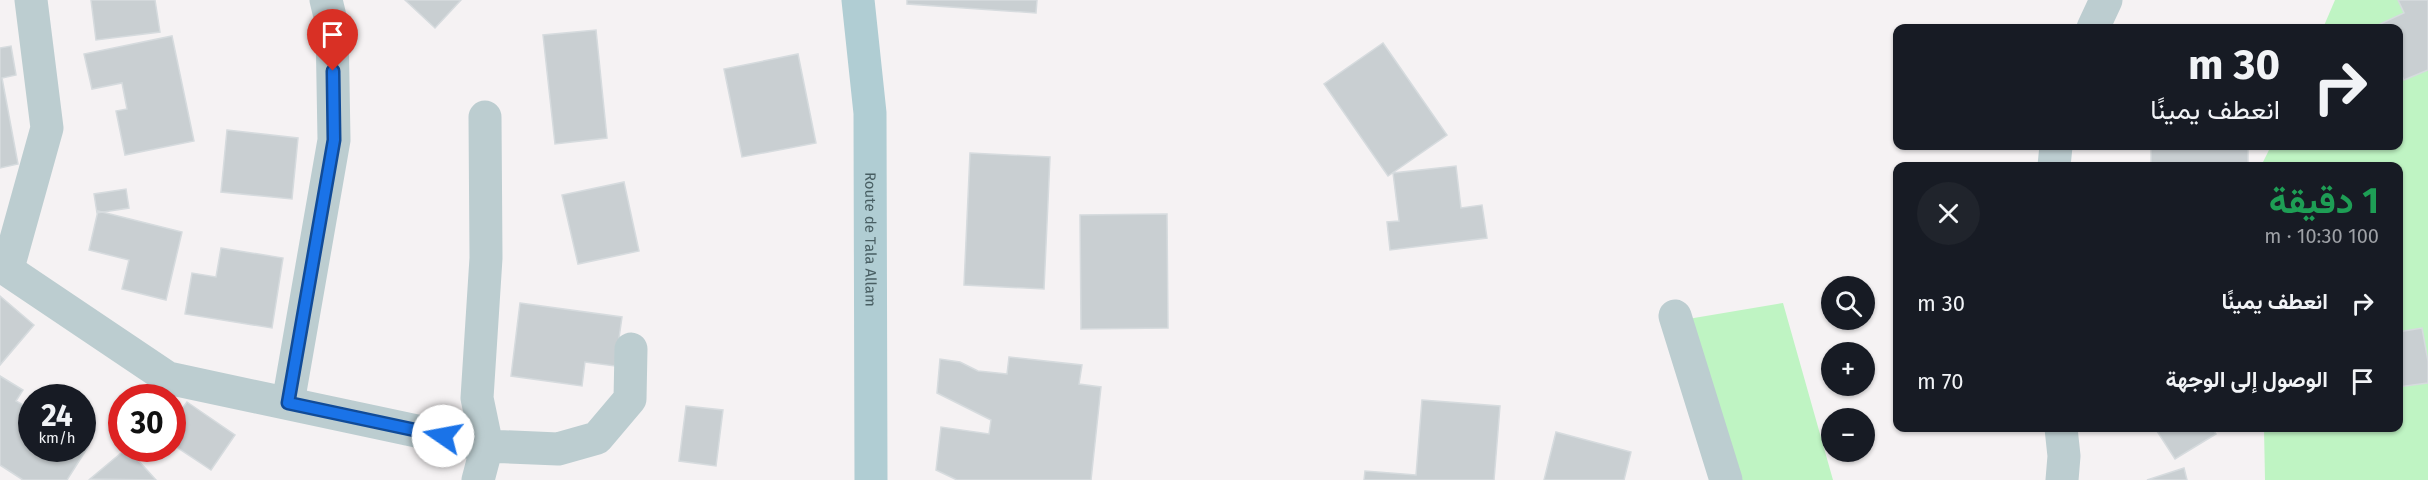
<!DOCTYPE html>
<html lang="ar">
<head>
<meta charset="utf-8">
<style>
	:root { --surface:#171b24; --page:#20242c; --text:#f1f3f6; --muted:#9ea1a6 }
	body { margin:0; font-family:"Fira Sans",Vazirmatn,sans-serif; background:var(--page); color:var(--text); direction:rtl; height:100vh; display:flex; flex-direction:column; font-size:22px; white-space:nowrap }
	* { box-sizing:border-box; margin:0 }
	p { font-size:20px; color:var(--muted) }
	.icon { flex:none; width:33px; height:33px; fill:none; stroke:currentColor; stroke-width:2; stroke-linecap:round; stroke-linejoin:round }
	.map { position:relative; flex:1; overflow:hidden; direction:ltr }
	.panel { position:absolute; left:1893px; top:162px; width:510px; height:270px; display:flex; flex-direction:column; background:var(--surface); border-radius:12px; box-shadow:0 2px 4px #0004; direction:rtl }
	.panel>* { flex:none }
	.guide { position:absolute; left:1893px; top:24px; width:510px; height:126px; border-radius:12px; box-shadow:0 2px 4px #0004; direction:rtl; background:#171b24; color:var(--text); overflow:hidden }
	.fabs { position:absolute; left:1821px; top:276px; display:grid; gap:12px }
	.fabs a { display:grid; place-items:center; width:54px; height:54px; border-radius:50%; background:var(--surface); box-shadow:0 2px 4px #0004; font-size:30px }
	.speed { position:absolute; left:18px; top:384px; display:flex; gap:12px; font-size:30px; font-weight:700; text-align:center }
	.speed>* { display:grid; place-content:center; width:78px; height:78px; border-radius:50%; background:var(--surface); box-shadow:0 2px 4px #0004; line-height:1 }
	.speed small { font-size:15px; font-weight:400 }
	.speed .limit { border:9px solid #d22; background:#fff; color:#111 }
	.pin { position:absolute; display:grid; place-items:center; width:51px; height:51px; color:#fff; margin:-62px -26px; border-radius:50% 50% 50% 0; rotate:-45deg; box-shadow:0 0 6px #0007 }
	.pin .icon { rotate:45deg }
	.me { position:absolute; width:66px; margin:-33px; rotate:282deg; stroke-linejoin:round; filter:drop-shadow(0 0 4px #0008) }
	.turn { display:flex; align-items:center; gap:21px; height:126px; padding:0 24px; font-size:27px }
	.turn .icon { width:78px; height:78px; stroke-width:2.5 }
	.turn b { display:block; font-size:42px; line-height:51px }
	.round { display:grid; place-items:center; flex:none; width:63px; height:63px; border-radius:32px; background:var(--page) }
	.summary { display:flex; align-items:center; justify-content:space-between; height:102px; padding:0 24px }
	h1 { font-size:36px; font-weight:700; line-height:45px; color:#1e9e55 }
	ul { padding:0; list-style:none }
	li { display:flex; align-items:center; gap:18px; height:78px; padding:0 24px }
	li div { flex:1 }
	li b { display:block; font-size:22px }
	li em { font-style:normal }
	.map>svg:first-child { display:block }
	.green { fill:#bff4c3 }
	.building { fill:#c9cfd2; stroke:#d6dbde; stroke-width:1.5 }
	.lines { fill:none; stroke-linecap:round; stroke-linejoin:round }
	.minor { stroke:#bccdd0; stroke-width:33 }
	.major { stroke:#b0cdd3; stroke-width:33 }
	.route-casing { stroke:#114b97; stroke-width:15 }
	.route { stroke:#1a73e8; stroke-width:10 }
	.labels { text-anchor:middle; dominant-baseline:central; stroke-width:6; stroke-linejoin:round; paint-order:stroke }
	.street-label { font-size:15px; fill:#485e62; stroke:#fff }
</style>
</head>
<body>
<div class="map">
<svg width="2428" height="480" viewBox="0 0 2428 480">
	<rect width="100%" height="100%" fill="#f5f2f3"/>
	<!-- green -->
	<path class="green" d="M2335,0H2428V480H2265L2264,428H2398V166H2261L2271,146H2398V28H2323Z
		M1783,303L1833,480H1728L1688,319Z"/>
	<!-- building -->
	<path class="building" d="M91,0H155L160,32L96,40Z
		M405,0H461L435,28Z
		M907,0H1037L1036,13L907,4Z
		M2398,0H2428V70L2404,80L2398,68V28H2382L2380,24L2404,13Z
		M596,30L607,138L555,144L543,35Z
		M172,36L194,141L125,155L116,111L127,109L122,83L92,89L84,54Z
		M1383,43L1447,135L1388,176L1324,84Z
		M11,46L16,75L2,78L18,164L0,168V48Z
		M798,54L816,143L742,157L724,69Z
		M227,130L298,138L292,199L221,192Z
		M2151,146H2248V166H2151Z
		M970,153L1050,157L1044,289L964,285Z
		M1456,166L1461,208L1482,205L1487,238L1390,250L1387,222L1399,221L1393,173Z
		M624,182L639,251L578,264L562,195Z
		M126,189L129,208L97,213L94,194Z
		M98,211L182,232L166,300L122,289L129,260L89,250Z
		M1167,214L1168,328L1081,329L1080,215Z
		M221,248L283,258L272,328L185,314L192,273L216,277Z
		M0,296L34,325L0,365Z
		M520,303L622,317L615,366L585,362L582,386L511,376Z
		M2422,328L2428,361V383L2398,387V332Z
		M1009,357L1082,365L1079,384L1101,387L1091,480H957L936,470L941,427L989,434L991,420L937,393L940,359L960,362L978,371L1007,374Z
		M0,376L23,390L16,401L32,410V448H82V443L88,447L67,480H23L0,465Z
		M1422,400L1500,406L1494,480H1364L1365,471L1416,475Z
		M187,402L235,435L211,470L172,444V422Z
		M686,406L723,410L716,466L679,461Z
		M2155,428H2212L2216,434L2175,459Z
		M1556,432L1631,452L1624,480H1544Z
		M127,448L156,480L90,479Z
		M2184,468L2187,480H2147Z"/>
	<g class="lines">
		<!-- minor -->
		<path class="minor" d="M2093,28L2106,0
			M2054,166L2056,146
			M0,265L168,378L487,446L558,449L597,438L630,399L631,349
			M8,268L47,128L31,0
			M1675,316L1726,480
			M288,403L334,140L332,25L326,0
			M2061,428L2064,456L2062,480
			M478,480L487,446L477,398L486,258L485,117"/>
		<!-- major -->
		<path class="major" id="s1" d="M858,0L870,113L871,480"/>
	</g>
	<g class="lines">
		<!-- route casing -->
		<g class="route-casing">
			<path id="route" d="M333,71L334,140L288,403L443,436"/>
		</g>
		<!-- route -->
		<use href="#route" class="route"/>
	</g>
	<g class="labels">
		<!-- street labels -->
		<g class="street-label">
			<text stroke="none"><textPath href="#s1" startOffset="240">Route de Tala Allam</textPath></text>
		</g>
	</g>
</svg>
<div class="fabs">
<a><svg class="icon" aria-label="search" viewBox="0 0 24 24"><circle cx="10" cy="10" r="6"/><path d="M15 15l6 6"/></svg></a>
<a>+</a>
<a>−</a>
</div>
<div class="speed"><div>24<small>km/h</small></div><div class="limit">30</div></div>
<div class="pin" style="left:333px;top:71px;background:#d93025"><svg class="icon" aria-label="arrive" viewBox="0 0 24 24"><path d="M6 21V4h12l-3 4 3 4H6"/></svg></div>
<svg class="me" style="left:443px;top:436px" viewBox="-20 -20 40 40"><circle r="19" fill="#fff"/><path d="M0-13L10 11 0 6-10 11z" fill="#1a73e8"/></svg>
<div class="guide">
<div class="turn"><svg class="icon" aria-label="right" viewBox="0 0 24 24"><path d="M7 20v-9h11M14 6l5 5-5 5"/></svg><div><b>30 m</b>انعطف يمينًا</div></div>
</div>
<section class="panel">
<div class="summary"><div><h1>1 دقيقة</h1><p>100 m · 10:30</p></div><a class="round"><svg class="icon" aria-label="close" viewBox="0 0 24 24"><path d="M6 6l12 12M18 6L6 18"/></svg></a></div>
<ul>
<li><svg class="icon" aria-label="right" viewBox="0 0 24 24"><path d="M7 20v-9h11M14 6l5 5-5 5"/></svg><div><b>انعطف يمينًا</b></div><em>30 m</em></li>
<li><svg class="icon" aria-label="arrive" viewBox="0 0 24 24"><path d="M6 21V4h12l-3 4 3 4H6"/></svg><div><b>الوصول إلى الوجهة</b></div><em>70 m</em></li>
</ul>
</section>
</div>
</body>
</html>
